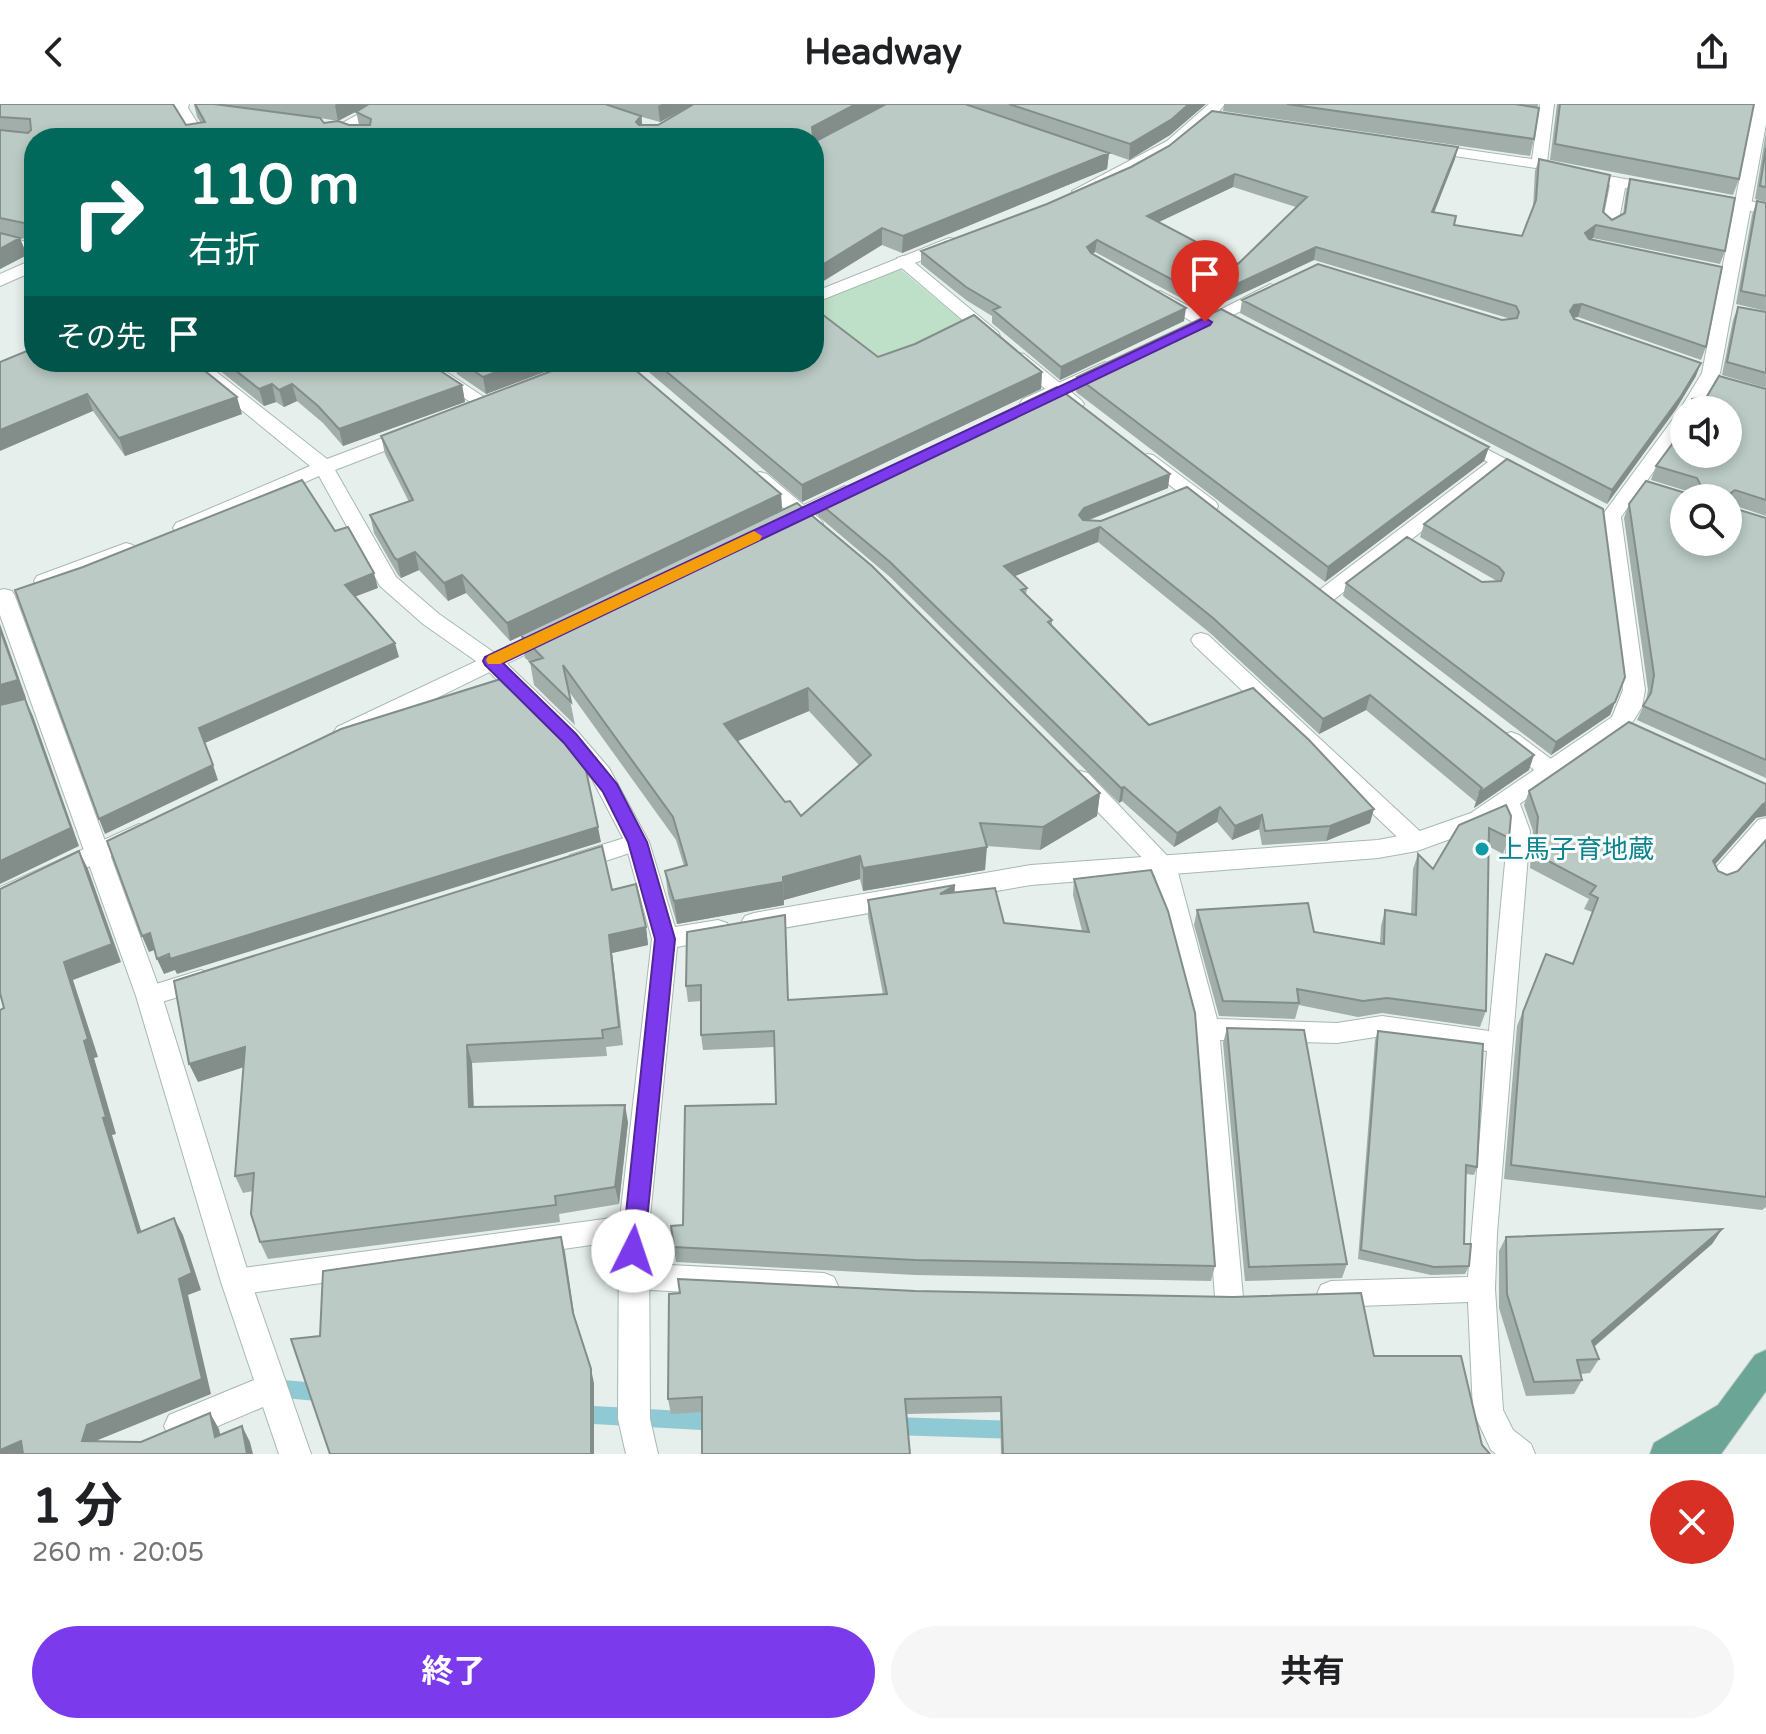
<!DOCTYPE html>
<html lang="ja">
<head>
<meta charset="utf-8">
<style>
	:root { --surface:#fff; --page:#f6f6f6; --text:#202124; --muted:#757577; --accent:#7c3aed }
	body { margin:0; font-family:"Varela Round","Noto Sans JP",sans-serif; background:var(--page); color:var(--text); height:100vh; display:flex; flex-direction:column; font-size:30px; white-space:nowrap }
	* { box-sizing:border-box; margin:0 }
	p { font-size:26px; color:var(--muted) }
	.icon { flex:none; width:44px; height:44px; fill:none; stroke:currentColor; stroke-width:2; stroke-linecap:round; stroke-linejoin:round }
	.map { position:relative; height:1350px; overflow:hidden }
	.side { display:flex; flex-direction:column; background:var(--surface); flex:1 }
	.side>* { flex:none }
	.hud { position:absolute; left:24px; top:24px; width:800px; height:244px; border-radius:32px; box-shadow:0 4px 12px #0003; background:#00695c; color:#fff; overflow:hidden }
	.buttons { position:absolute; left:1670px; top:292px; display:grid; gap:16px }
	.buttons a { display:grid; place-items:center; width:72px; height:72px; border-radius:50%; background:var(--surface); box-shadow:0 4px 12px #0003; font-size:40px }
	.pin { position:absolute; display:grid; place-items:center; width:68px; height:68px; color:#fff; margin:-82px -34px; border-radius:50% 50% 50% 0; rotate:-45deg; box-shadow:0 0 8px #0007 }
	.pin .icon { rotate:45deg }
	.me { position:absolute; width:88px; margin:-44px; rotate:4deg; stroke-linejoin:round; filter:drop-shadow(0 0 6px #0008) }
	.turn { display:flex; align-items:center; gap:28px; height:168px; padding:0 32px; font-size:36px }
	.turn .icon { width:104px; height:104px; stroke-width:2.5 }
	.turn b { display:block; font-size:56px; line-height:68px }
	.then { display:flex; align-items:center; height:76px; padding:0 32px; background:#0003; gap:16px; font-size:30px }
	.round { display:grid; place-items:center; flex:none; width:84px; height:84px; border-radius:42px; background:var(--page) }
	.summary { display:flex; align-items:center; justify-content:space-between; height:136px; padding:0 32px }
	h1 { font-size:48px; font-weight:700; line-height:60px }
	.primary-button { display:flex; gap:16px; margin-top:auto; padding:16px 32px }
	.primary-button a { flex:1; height:92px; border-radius:48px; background:var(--accent); color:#fff; font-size:32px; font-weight:700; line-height:92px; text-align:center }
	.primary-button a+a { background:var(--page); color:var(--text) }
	header { display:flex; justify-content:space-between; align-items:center; height:104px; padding:0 32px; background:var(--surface); font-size:36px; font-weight:700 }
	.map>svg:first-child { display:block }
	.green { fill:#bfe0c8 }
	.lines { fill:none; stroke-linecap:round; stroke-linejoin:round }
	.stream { fill:#8ec9d4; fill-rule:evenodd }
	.service-casing { stroke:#a8b8b2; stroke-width:2 }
	.minor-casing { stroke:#a8b8b2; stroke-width:2 }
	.tertiary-casing { stroke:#a8b8b2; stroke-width:2 }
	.primary-casing { stroke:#c2cac8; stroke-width:2 }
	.service { fill:#fff; fill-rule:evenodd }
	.minor { fill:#fff; fill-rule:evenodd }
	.tertiary { fill:#fff; fill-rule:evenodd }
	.primary { fill:#6aa596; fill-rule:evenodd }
	.wall { fill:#a1aea9; fill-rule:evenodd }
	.shaded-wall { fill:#838d89 }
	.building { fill:#bbcac4; stroke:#838d89; stroke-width:2; fill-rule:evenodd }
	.route { fill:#7c3aed; stroke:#51269a; stroke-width:2 }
	.slow { fill:#f59e0b }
	.culture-dot { fill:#0f9aa8; stroke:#f7fbf9; stroke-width:3 }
	.labels { text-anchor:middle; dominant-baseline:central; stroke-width:6; stroke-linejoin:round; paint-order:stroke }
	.culture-label { font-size:26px; fill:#0d838f; stroke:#f7fbf9; text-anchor:start }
</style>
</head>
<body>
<header><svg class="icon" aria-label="back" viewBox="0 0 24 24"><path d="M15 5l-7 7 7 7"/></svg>Headway<svg class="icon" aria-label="share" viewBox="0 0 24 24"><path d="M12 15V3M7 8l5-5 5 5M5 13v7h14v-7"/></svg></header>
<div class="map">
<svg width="1766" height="1350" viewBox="0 0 1766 1350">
	<rect width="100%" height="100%" fill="#e6efeb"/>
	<!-- green -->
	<path class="green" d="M900,165L973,226L876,267L814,211V199Z"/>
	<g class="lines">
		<!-- stream -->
		<path class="stream" d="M273,1275L328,1280L335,1283L337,1289L335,1295L328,1298L273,1293L266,1290L264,1284L266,1278Z
			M576,1301L719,1309L726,1312L728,1318L726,1324L719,1327L576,1319L569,1316L567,1310L569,1304Z
			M892,1313L1019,1317L1026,1320L1028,1326L1026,1332L1019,1335L892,1331L885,1328L883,1322L885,1316Z"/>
		<!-- service casing -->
		<g class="service-casing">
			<path id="service" d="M377,0H395L333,34H315Z
				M1540,0H1554L1547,58L1560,63L1663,82V88L1625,84L1618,121L1610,126L1602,121L1610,81L1556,71L1536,64L1427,48L1420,44L1427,40L1532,55Z
				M1704,89L1766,100V110L1699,97V91Z
				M903,152L909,154L998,228L1000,232L998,236H986L897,160V154Z
				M1160,187L1211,214L1213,218L1211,222H1199L1154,195V189Z
				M1018,249L1024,250L1081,296L1084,300L1081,304H1069L1012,258L1009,254L1012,250Z
				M410,258H431L496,301L493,305H481Z
				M1460,331L1538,372L1529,378L1502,365L1332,497H1318L1315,492L1318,487L1488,358L1454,340L1451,336L1454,332Z
				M1147,350L1153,351L1216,398L1218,402L1216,406H1202L1141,359L1138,355Z
				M760,368L767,370L820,415L823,419L820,423H806L753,378L751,374L753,370Z
				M1201,529L1208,531L1425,732L1428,738L1425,744L1417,746L1409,744L1194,541L1191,536L1194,531Z
				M1511,628L1519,631L1559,661L1562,667L1559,673H1543L1503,641L1500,636L1503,631Z
				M1080,667L1088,669L1176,761L1217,915L1337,919L1382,912L1489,927L1508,727L1495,700L1498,694L1506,692L1520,700L1530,727L1497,1129L1495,1185L1503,1306L1513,1326L1531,1340L1535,1350H1496L1491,1346L1473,1307L1468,1198L1331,1203L1321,1199L1317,1190L1321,1181L1331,1177L1468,1173L1487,947L1382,932L1337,939L1220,936L1243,1193L1239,1202L1229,1206L1219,1202L1215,1193L1195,925L1153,765L1072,681L1069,675L1072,669Z
				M1766,714V737L1729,779L1721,782L1713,779L1709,773L1713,767L1758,716Z
				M637,730L645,732L648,738L645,744L578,766L570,763L567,757L570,751Z
				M201,866L210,869L213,876L210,883L149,902L140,899L137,892L140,885Z
				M634,1111L644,1114L648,1123L644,1132L634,1135L236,1191L226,1187L222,1178L226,1169L236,1165Z
				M632,1159L824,1169L834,1173L838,1182L834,1191L824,1195L632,1185L622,1181L618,1172L622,1163Z"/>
		</g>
		<!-- minor casing -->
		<g class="minor-casing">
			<path id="minor" d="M173,0H189L188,4L207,34H191L172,4Z
				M1209,0H1225C1191,46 1136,67 1086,91H1074L1072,87L1167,37Z
				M1754,0H1766V20L1720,269L1698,306H1684V325L1621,413L1645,586L1642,603L1628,625L1489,721L1417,747L1378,754L1031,781L754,829L745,826L741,819L745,812L754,809L1031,761L1378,736L1414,729L1471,709L1612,613L1623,586L1601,413L1679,307L1702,269Z
				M0,131L34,140V150L0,141Z
				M949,134L955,135L958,139L955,143L814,199V188Z
				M34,155V167L0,182V170Z
				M183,258H204L327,355L404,326H418L421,330L418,334L335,366L396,473L439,510L499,552L578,628L609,664L649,738L675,823L718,816L727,819L731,826L727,833L677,843L649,1123L650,1315L658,1350H626L618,1315L619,1123L652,835L625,738L592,675L562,640L483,562L423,520L380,482L319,372L190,429H176L173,424L176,419L310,362Z
				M126,439L133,441L137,446L133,451L45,484L37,482L34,477L37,472Z
				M4,485L12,487L15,492L162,892L251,1178L311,1350H279L263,1303L180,1338L169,1333L164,1322L169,1311L254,1276L221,1178L136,892L0,511V486Z"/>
		</g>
		<!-- tertiary casing -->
		<g class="tertiary-casing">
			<path id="tertiary" d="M1271,180L1280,185L1277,189L1203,226L1197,227L1188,222Z
				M1105,258L1114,264L1112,268L1037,303H1023L1020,299L1023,295Z
				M845,382L855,388L852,392L785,426L778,427L768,421L771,416Z
				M553,521L561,523L564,528L561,533L353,635L345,637L337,635L333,629L337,623Z
				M139,720L148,723L151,729L148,735L0,804V783Z"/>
		</g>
		<!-- primary casing -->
		<g class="primary-casing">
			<path id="primary" d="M1766,1246V1287L1721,1350H1650L1654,1339L1718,1301L1755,1251Z"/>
		</g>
		<!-- service -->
		<use href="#service" class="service"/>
		<!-- minor -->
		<use href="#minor" class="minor"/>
		<!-- tertiary -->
		<use href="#tertiary" class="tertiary"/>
		<!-- primary -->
		<use href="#primary" class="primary"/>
	</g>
	<!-- wall -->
	<path class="wall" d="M0,0L186,21L201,19L197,13L194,0H694L660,18L642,13V21H658L886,0H1206L1170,31L1129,56L1109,49L1107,65L902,149L882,141L34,34V138L33,137L9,131L27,151L0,165ZM356,7L359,21L324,19L320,14L338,17Z
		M1224,0H1538L1534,35L1530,52L1223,7Z
		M1557,0H1754L1739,75L1733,91L1550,56Z
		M1766,28V98L1755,95Z
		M1455,55L1434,109L1454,121L1522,132L1533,104L1535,67L1539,55L1612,116L1623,110L1626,88L1630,75L1725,147L1720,160L1593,134L1590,136L1706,243L1701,256L1578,213L1573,214L1696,272L1676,305L1607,400L1240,209L1242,196L1502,216L1511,215L1314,156L1205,207L1095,148L1093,150L1184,217L1060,276L992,219V212L966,196L921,160V147L1047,100L1131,63ZM1233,83L1296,103L1238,160L1159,118Z
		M1757,97L1766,99V207L1736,200L1752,111Z
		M1738,203L1766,208V284L1722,271L1733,216Z
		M878,253L1042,268L1041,285L802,398L637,258H814Z
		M0,258L242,310L125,352L93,307Z
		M209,258H427L462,281L465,298L343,342L323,319L297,297L284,303L276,298L264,302Z
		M454,258H571L486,290L457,270Z
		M1077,273L1489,343L1484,357L1325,478L1076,288Z
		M1766,285V412L1733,401V404L1766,414V674L1637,616L1646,597L1648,586L1624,414L1629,400L1689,390L1690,388L1651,376L1656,362L1728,306H1688L1692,295Z
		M381,332L781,390L782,406L1100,689L1097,712L1040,746L986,742L985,766L863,787L860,775L784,796V801L677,820L668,790L665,767L684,762L676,736L568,586L575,621L534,581L530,558L525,554L521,532L510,537L466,489L448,497L419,466L401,474L398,471L374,429L370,411L409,398L385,350ZM809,607L859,661L801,712L785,698L738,637Z
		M1507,355L1625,573L1610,611L1551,651L1343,492L1346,479L1497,477L1420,433L1424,420Z
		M1168,384L1087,417L1529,666L1474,704L1476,698L1366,606L1319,630L1210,529L1098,438L1015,472L1027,484L1026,491L1052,516V522L1149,621L1370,719L1326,737L1262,741L1259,725L1232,736L1217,718L1174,743L1122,697L1119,699L890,473L818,412V398Z
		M1529,687L1756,714L1715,760L1718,767L1727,771L1738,767L1766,736V1103L1762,1106L1504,1075L1517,922L1546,850L1572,860L1592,808L1584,805L1589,795L1530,764L1533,727L1524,701Z
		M1506,701L1509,734L1503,750L1488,742L1486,907L1480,923L1382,909L1358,913L1299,901L1295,915L1219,912L1194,821L1197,806L1380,839L1381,822L1385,806L1411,810L1413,765L1418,750L1433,765Z
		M1074,775L1215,1162L1211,1177L915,1171L676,1158L671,1122L683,1121L776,1000L774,943L703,946L701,931V897L688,898L686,882L785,811L788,896L883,890L868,813V796L954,788L1004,819L1082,827L1073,791Z
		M612,786L646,823L648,841L612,849L623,941L606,943L607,952L472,959L474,1003L628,1018L619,1100L559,1110L560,1118L268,1155L260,1138L253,1087L243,1089L235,1072L244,963L198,978Z
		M1227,924L1347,1160L1342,1174L1245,1177L1223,939Z
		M1378,927L1477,1063L1474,1071L1466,1070L1464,1140L1469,1162L1465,1170L1431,1171L1358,1155L1375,936Z
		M1722,1125L1712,1140L1594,1243L1599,1255L1590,1269L1581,1270L1582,1276L1574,1290L1526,1292L1499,1204V1147L1506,1133Z
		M1374,1252L1482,1341L1490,1350H1001L1000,1308L907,1310L702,1308L671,1310L668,1295Z"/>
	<!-- shaded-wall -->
	<path class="shaded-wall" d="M337,0H371L338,17L335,1Z
		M662,0H694L660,18L658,2Z
		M856,0H886L814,39V34H812V23Z
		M1189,0H1206L1170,31L1129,56L1130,40Z
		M641,12L643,28L636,18Z
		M1458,43L1455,55L1429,121L1432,108Z
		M1109,49L1107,65L902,149L903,132Z
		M1235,70L1233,83L1146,124L1147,112Z
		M1596,121L1593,134L1581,141L1585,129Z
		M882,124V141L814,183V166Z
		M20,134L27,151L0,165V145Z
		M1097,136L1095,148L1086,155L1087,143Z
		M1316,143L1314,156L1205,207L1207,194Z
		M1582,200L1578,213L1570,214V207L1574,201Z
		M1186,204L1184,217L1060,276L1061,263Z
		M523,258H571L486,290L483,273Z
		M1701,259L1696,272L1676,305L1607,400L1612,386Z
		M1042,268L1041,285L802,398V381Z
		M272,280L276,298L264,302L259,285Z
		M292,280L297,297L284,303L279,286Z
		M462,281L465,298L343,342L339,325Z
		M87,290L93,307L0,347V326Z
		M237,293L242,310L125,352L119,334Z
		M1489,343L1484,357L1325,478L1328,463Z
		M1170,370L1168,384L1083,418L1079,411L1084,404Z
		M781,390L782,408L510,537L507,519Z
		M1100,423L1098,438L1003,477L1004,462Z
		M415,448L419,466L401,474L397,456Z
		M374,469L378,484L349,495L345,481Z
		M462,471L466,489L448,497L444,479Z
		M0,520L26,594L0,602Z
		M395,539L399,553L205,639L199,624Z
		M808,584L809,607L726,642L724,620Z
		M1370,591L1366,606L1319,630L1323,615Z
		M25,595L33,612L79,742L0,780V757Z
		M1615,598L1610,611L1551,651L1556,638Z
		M1534,651L1529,666L1474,704L1479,689Z
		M213,661L218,676L105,730L99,715Z
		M1124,683L1122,697L1119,699L1121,684Z
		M1100,689L1097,712L1040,746L1043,723Z
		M1766,699V712L1756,714L1711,765L1713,757L1718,751L1763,700Z
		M1220,703L1217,718L1174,743L1177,729Z
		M1374,705L1370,719L1326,737L1330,722Z
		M1262,711L1259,725L1232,736L1235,722Z
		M598,723L601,738L177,870L175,866L164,870L157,855Z
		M987,743L985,766L863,787V764Z
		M79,747L88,765L121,858L73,876L98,953L94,954L116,1030L112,1031L147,1146L138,1129L103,1014L64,858Z
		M860,752V775L784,796L783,773Z
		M783,778L784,801L677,820L674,797Z
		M955,781L954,798L940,790Z
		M646,823L648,841L612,849L623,941L609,831Z
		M150,829L157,845L149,848L142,832Z
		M467,941L472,959L474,1021L469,1003Z
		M245,943L253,960L198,978L189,960Z
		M625,1001L628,1018L619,1100L615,1083Z
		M174,1114L183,1131L201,1186L188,1191L211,1290L98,1336L93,1350L82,1337L87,1321L179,1175Z
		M1722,1125L1712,1140L1584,1251L1592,1237Z
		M561,1133L565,1148L576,1223L573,1209Z
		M591,1265L594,1279V1350H591Z
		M210,1309L219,1325L224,1348L215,1333Z
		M242,1322L250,1338L253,1350H247Z
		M21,1337L31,1350H0V1346Z"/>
	<!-- building -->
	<path class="building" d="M0,0H173L186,21L205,18L195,0H214L320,14L324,19L338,17L349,21H370L371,15L356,8L369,0H605L641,12L636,18L639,21H658L694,0H856L812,23L813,34H34V128L31,130L29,120L0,114V26L28,29L31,26L30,15L0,13Z
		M886,0H965L1109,49L903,132L882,124L814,166V38Z
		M1009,0H1189L1172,15L1130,40Z
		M1287,0H1515L1539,4L1534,35Z
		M1560,0H1754L1739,75L1555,40Z
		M1212,7L1458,43L1432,108L1456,112L1454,121L1522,132L1536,96L1539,55L1610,71L1603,108L1612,116L1625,109L1630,75L1735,94L1725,147L1596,121L1585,129L1589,135L1722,163L1706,243L1582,200L1574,201L1570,207L1574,215L1701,259L1681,292L1612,386L1242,196L1318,160L1502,216L1517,214L1519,208L1516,202L1316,143L1207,194L1097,136L1087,143L1091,149L1186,204L1061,263L993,206L1000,203L966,183L921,147L1047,100L1131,63L1169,42ZM1235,70L1307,93L1238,160L1147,112Z
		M1766,44V83L1760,82Z
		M1757,97L1766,99V192L1741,187Z
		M0,129L20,134L0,145Z
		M1738,203L1766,208V269L1727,258Z
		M814,204L878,253L915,240L974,211L1042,268L802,381L655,258H814Z
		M1221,205L1489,343L1328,463L1077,273Z
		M34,244V258H194L237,293L119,334L87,290L0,326V258Z
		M225,258H427L462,281L339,325L318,302L292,280L279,286L272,280L259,285Z
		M461,258H523L483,273Z
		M575,258H626L781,390L507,519L462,471L444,479L415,448L397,456L394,453L370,411L413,396L381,332Z
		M1719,272L1766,285V396L1735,386L1731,389L1733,404L1766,414V656L1643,602L1651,589L1654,571L1629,400L1646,377L1689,390L1693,383L1701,382L1697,374L1656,362L1684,324V350H1728V306H1692V295L1706,294ZM1684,394H1728V438H1684Z
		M1057,283L1170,370L1084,404L1079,411L1083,416L1101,417L1187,383L1534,651L1479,689L1482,684L1370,591L1323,615L1213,514L1100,423L1004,462L1027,484L1021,486L1052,516L1048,518L1149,621L1253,584L1309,636L1374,705L1330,722L1265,727L1262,711L1235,722L1220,703L1177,729L1124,683L1121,684L890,458L818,398Z
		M1507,355L1603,405L1625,573L1615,598L1556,638L1346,479L1407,433L1482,478L1501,477L1504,469L1499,463L1424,420Z
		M302,376L335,427L348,423L374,469L345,481L395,539L199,624L213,661L99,715L15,486L83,463Z
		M797,399L872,462L1100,689L1043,723L980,719L987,743L863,764L860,752L783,773V778L674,797L665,767L687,761L673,713L563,561L571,598L530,558L543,554L521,531ZM808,584L871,651L801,712L790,697L785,698L724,620Z
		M0,525L18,576L0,581Z
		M504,574L584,657L598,723L170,855L169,850L157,855L150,829L142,832L107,737L341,625Z
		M25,595L71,724L0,757V601Z
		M1629,618L1766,680V699L1763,700L1713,757L1718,767L1727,771L1738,767L1766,736V1093L1511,1061L1523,908L1546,850L1573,860L1598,794L1590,790L1596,782L1535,750L1538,713L1529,687Z
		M1506,701L1511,712L1509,734L1489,724L1486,907L1387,894L1363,897L1297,885L1299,899L1223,897L1197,806L1308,799L1314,828L1384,840L1385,806L1416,811L1418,750L1433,765L1459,721Z
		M602,742L612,786L636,780L646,823L609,831L619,923L602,926L603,934L467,941L469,1003L625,1001L615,1083L555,1092L556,1101L260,1138L251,1110L254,1069L235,1072L245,943L189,960L174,877Z
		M79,747L112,840L64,858L88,935L84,937L106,1013L103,1014L138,1129L174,1114L192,1169L179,1175L202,1275L87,1321L82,1337L141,1338L210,1309L215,1333L242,1322L247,1350H23L21,1337L0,1346V906L4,904L0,889V785Z
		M1151,766L1168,807L1195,909L1215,1162L915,1156L674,1143L671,1122L683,1121L685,1002L776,1000L774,927L701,931V881L686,882L687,828L785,811L788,896L887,890L868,796L955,781L940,790L995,784L1004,819L1089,828L1074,775Z
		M1227,924L1304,926L1347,1160L1249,1163Z
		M1378,927L1483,940L1477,1063L1466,1061L1464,1140H1471L1469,1162L1434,1163L1361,1146Z
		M1722,1125L1592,1237L1599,1255L1577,1256L1582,1276L1534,1278L1507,1190L1506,1133Z
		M561,1133L573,1209L591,1265V1350H330L291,1235L320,1232L323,1167Z
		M678,1175L915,1187L1233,1193L1361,1189L1374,1252H1461L1482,1341L1490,1350H1003L1001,1293L905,1295L910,1350H702V1293L668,1295L669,1190L680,1189Z"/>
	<!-- route -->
	<path class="route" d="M1205,214L1212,218L1210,221L503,559L576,630L617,680L647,738L675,835L644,1147L641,1154L633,1157L625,1154L622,1147L655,835L628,738L603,688L564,639L485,561L483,557L485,553Z"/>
	<!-- slow -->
	<path class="slow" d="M754,427L762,432L760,436L500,560H488L486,556L488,552Z"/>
	<!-- markers -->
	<circle class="culture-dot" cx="1482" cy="745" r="8"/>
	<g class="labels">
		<!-- culture labels -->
		<g class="culture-label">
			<text x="1498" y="745">上馬子育地蔵</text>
		</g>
	</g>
</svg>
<div class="buttons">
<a><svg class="icon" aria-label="sound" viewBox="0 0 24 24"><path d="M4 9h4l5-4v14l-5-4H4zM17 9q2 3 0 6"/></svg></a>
<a><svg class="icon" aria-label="search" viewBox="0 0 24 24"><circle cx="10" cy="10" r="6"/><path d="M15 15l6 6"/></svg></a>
</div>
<div class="pin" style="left:1205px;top:218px;background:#d93025"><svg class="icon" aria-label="arrive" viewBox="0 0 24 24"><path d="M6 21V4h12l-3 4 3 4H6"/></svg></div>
<svg class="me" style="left:633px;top:1147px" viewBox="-20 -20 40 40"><circle r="19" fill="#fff"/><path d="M0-13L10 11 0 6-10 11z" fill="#7c3aed"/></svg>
<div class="hud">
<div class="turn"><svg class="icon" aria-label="right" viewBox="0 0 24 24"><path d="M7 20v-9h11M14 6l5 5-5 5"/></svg><div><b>110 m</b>右折</div></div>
<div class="then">その先<svg class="icon" aria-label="arrive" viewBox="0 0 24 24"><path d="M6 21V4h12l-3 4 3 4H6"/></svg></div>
</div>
</div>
<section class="side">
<div class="summary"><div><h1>1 分</h1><p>260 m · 20:05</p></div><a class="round" style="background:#d93025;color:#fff"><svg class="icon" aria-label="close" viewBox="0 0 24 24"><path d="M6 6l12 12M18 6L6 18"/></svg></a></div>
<div class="primary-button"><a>終了</a><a>共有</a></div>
</section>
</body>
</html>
